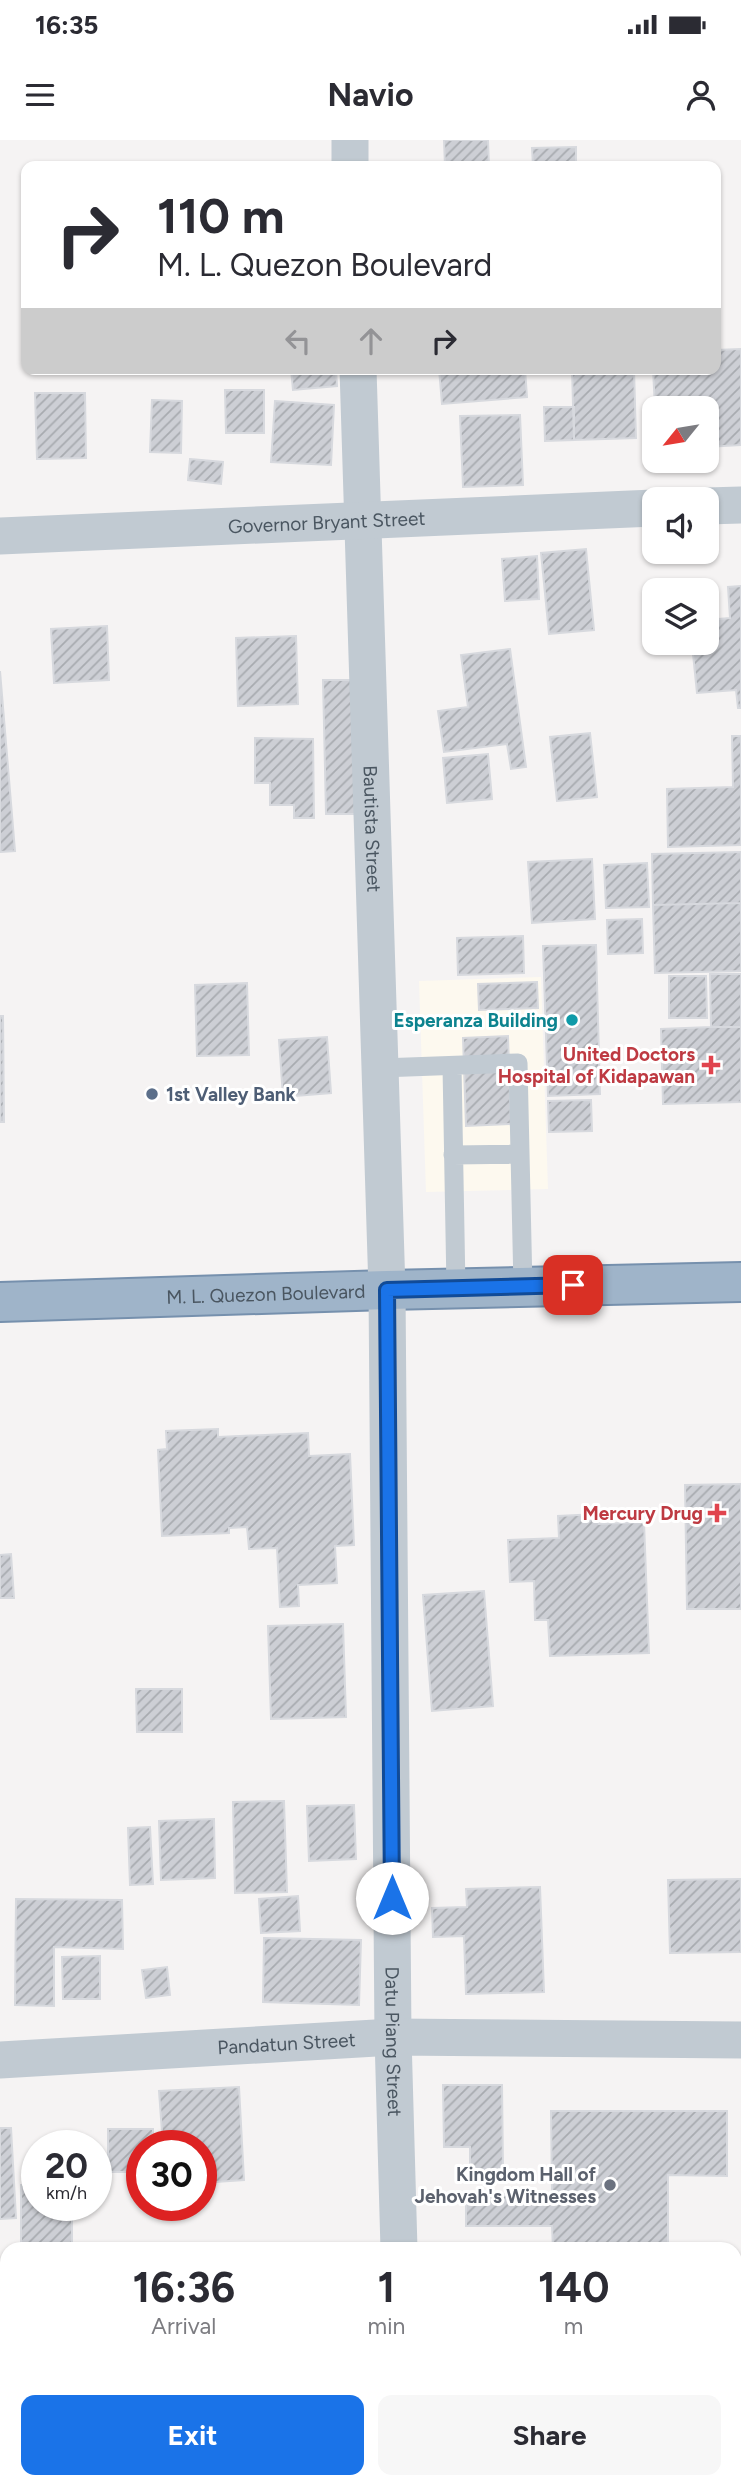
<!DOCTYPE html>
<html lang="en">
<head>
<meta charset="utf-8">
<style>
	:root { --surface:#fff; --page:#f7f7f7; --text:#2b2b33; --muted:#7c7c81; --accent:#1a73e8 }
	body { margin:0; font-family:Figtree,sans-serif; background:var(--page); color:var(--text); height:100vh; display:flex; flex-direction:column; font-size:26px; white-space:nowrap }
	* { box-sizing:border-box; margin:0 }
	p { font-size:23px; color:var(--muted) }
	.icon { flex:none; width:38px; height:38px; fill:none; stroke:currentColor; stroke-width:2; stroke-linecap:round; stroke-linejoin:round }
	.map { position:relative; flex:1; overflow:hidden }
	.details { position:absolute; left:0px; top:2102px; width:742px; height:247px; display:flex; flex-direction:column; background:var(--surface); border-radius:21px 21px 0 0; box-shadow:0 2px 5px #0004 }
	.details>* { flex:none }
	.top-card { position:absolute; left:21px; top:21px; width:700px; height:214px; border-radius:14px; box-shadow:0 2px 5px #0004; background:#fff; color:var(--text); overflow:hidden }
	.needle { width:46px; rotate:240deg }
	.fabs { position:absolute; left:642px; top:256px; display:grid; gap:14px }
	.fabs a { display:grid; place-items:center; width:77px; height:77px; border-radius:14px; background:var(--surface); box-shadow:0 2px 5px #0004; font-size:35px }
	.speed { position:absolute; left:21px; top:1990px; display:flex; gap:14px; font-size:35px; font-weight:700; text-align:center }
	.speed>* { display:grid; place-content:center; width:91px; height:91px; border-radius:50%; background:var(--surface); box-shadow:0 2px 5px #0004; line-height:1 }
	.speed small { font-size:18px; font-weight:400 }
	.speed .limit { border:10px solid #d22; background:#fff; color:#111 }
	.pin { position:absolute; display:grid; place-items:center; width:60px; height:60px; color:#fff; margin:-30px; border-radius:14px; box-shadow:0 4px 10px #0006 }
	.me { position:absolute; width:77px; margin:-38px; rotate:0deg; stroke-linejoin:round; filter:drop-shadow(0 0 5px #0008) }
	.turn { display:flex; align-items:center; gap:24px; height:147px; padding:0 21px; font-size:32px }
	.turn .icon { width:91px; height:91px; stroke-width:2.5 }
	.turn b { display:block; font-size:49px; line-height:60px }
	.lanes { display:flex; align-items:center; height:66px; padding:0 21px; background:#0003; justify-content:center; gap:35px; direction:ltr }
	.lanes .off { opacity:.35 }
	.eta { display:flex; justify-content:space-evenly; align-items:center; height:119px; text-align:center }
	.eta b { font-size:42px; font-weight:700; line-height:49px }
	.primary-button { display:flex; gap:14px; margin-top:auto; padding:14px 21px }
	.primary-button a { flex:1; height:80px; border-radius:14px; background:var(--accent); color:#fff; font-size:28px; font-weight:700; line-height:80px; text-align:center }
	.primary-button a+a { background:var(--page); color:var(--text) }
	.status { display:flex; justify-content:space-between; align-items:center; height:49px; padding:0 35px; background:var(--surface); direction:ltr }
	.status svg { height:19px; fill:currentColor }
	header { display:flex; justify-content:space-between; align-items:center; height:91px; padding:0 21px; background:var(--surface); font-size:32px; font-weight:700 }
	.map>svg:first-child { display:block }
	.commercial { fill:#fdf9ef }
	.building { fill:url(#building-hatch); stroke:#d7d9de; stroke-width:2 }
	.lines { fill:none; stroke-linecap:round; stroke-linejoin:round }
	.trunk-casing { stroke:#7690ad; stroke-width:42 }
	.service { stroke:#c1cad2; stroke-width:19 }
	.minor { stroke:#c1cad2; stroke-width:37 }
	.trunk { stroke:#9fb4c9; stroke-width:38 }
	.route-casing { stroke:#114b97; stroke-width:18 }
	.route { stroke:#1a73e8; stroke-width:12 }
	.culture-dot { fill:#0f9aa8; stroke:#fff; stroke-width:2.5 }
	.health-dot { fill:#e0444e; stroke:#fff; stroke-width:2.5 }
	.service-dot { fill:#5c6f8a; stroke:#fff; stroke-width:2.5 }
	.worship-dot { fill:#6b7280; stroke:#fff; stroke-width:2.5 }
	.labels { text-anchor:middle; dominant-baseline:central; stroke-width:6; stroke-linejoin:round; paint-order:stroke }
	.street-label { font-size:19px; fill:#4a5661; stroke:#fff }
	.culture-label { font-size:19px; font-weight:bold; fill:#0d838f; stroke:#fff; text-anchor:end }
	.health-label { font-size:19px; font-weight:bold; fill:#be3a42; stroke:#fff; text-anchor:end }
	.service-label { font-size:19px; font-weight:bold; fill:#4e5e75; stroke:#fff; text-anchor:start }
	.worship-label { font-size:19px; font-weight:bold; fill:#5b616d; stroke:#fff; text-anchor:end }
</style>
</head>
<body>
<div class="status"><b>16:35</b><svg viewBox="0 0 49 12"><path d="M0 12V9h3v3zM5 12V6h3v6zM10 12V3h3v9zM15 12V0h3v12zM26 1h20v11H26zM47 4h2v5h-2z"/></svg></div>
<header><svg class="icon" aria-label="menu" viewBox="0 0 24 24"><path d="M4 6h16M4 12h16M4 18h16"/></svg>Navio<svg class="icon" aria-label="person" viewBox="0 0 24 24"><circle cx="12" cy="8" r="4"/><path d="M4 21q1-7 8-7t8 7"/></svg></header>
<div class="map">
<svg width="741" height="2347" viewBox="0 0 741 2347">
	<defs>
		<pattern id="building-hatch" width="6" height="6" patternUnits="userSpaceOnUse" patternTransform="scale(1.75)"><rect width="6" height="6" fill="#cdcfd5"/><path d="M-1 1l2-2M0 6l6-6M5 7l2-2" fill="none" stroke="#a8abb0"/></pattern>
	</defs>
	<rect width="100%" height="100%" fill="#f5f3f3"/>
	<!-- commercial -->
	<path class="commercial" d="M541,837L548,1049L426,1052L419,841Z"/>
	<!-- building -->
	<path class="building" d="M444,0H488L489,26H445Z
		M576,7V26H533L532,8Z
		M120,22L160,23V26H120Z
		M257,22L328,23V26H257Z
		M741,209V305L707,307V268H655L653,229H716V210Z
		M291,229H336L337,246L293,250Z
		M439,229H525L527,257L442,264Z
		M572,229H634L636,298L574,300Z
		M225,250H264V293H226Z
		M35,253H85L86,318L37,319Z
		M152,260L182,261L181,313L150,312Z
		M275,261L334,265L331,325L271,322Z
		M544,267H574V300L545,301Z
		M520,275L523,345L463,347L460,276Z
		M190,319L223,322L221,344L188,340Z
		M586,409L594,490L549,494L541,413Z
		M537,416L539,459L505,461L502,419Z
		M741,446V568H738L736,550L697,553L693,514L709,513L707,480L730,478L728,447Z
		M107,486L109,540L54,543L51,489Z
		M296,496L298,564L238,566L236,498Z
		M510,509L526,627L511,629L507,604L444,612L438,571L468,567L461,515Z
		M0,531L15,711L0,712Z
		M323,540H361L364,674H326Z
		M590,593L597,657L557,661L550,597Z
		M732,596H741V705L668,707L667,649L733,647Z
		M255,598L313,599L314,678H294V665H270V643H255Z
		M488,614L492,659L447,663L443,618Z
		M741,712V763L653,765L652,714Z
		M592,719L595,779L532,783L528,722Z
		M647,723L649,767L606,768L604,725Z
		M741,763V831L655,833L653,765Z
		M642,779L643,813L608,814L607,780Z
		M523,796L524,833L458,835L457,798Z
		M596,805L600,954L548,956L543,806Z
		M710,834H741V887H711Z
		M669,836H706L707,878H669Z
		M537,842L538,868L479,870L478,844Z
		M247,843L249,915L197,916L195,845Z
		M0,876H3L4,982H0Z
		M711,887H741V962L663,964L661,889Z
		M508,896L511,984L466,986L463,898Z
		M327,897L331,953L283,957L279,900Z
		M591,960L592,991L549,992L548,961Z
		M218,1289V1297L308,1293L309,1316L350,1314L354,1405L335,1406L337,1443L298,1445L299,1466L280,1467L277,1408L249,1409L247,1387L229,1388V1393L162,1396L158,1310L167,1309L166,1291Z
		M741,1344V1469H687L685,1345Z
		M598,1374L599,1384L644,1382L649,1513L550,1516L548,1480H535L534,1441L510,1442L508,1400L559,1398L558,1376Z
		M11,1414L14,1458H0V1415Z
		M484,1451L493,1566L432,1571L423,1455Z
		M343,1484L346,1577L271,1579L268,1486Z
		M136,1549H182V1592H137Z
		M284,1661L287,1752L235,1753L233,1662Z
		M354,1665L356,1719L309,1721L307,1666Z
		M214,1679L215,1738L161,1740L159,1681Z
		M150,1687L153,1744L130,1745L128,1688Z
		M741,1739V1812L670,1813L668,1740Z
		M540,1747L544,1852L466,1854L464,1796L433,1797L432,1768L467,1767L466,1749Z
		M298,1756L300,1791L261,1793L259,1759Z
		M16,1759L122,1760L123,1809L54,1807V1866L15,1865Z
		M264,1798L361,1800L359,1865L263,1862Z
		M100,1816V1859H63L62,1817Z
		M167,1827L170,1855L146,1858L142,1830Z
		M443,1945H502L503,2030L470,2031V2007H444Z
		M239,1947L244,2040L201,2043V2006H163L159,1951Z
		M551,1971H727V2036L668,2035V2109H553L552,2086H466V2054H552Z
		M0,1988H11L16,2078L0,2079Z
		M108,1989H153V2006H142V2032H108Z
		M21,2045H37V2065H72V2109H21Z
		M735,2133H741V2215H735Z
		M735,2241H741V2310H735Z
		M99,2342H131V2343L99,2345Z
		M138,2342H189V2347H138Z
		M654,2344H682V2347H654Z"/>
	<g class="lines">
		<!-- trunk casing -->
		<g class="trunk-casing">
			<g id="trunk">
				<path id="s4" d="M0,1162L387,1150L741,1142"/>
			</g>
		</g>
		<!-- service -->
		<path class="service" d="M452,926L456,1148
			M381,928L518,923L523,1147
			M453,1015L520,1014"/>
		<!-- minor -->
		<g class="minor">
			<path d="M350,0V26"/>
			<path id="s1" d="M358,229L387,1150L393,1897L399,2109"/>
			<path d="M707,366L741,365"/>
			<path id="s2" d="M0,396L654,368"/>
			<path id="s3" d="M0,1920L393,1897L741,1900"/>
			<path d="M405,2342V2347"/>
		</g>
		<!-- trunk -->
		<use href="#trunk" class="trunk"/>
	</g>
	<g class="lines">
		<!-- route casing -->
		<g class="route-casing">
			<path id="route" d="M392,1758L387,1150L573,1145"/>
		</g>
		<!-- route -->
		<use href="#route" class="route"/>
	</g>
	<!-- markers -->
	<circle class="culture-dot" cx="572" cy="880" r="7"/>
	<g class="health-dot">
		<path d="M707.5 914.5h7v7h7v7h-7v7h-7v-7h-7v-7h7z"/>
		<path d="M713.5 1362.5h7v7h7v7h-7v7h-7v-7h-7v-7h7z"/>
	</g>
	<circle class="service-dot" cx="152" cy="954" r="7"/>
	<circle class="worship-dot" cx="610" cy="2045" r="7"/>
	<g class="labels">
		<!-- street labels -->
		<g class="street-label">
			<text stroke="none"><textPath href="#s2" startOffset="327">Governor Bryant Street</textPath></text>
			<text stroke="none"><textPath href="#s1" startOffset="460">Bautista Street</textPath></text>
			<text stroke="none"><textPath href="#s4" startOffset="266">M. L. Quezon Boulevard</textPath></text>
			<text stroke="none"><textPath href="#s1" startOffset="1673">Datu Piang Street</textPath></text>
			<text stroke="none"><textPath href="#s3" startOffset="287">Pandatun Street</textPath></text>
		</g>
		<!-- culture labels -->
		<g class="culture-label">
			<text x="558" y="880">Esperanza Building</text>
		</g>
		<!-- health labels -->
		<g class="health-label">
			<text x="695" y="914">United Doctors<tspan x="695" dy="22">Hospital of Kidapawan</tspan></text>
			<text x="703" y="1373">Mercury Drug</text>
		</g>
		<!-- service labels -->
		<g class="service-label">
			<text x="166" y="954">1st Valley Bank</text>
		</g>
		<!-- worship labels -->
		<g class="worship-label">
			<text x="596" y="2034">Kingdom Hall of<tspan x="596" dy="22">Jehovah's Witnesses</tspan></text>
		</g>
	</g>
</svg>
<div class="fabs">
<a><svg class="needle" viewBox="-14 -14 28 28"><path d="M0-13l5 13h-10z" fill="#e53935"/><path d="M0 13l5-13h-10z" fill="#7c7c81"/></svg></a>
<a><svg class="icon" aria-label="sound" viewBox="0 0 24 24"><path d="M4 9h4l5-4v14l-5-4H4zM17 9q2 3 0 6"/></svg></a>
<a><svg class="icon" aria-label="layers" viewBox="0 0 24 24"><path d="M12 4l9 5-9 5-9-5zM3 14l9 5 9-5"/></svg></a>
</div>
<div class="speed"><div>20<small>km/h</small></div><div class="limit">30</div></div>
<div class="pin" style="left:573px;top:1145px;background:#d93025"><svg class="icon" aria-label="arrive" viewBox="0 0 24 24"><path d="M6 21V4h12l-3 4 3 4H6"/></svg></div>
<svg class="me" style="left:392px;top:1758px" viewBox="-20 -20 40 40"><circle r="19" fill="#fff"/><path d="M0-13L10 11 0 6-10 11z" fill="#1a73e8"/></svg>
<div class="top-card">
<div class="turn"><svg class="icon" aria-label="right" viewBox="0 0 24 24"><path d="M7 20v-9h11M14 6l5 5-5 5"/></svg><div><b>110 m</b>M. L. Quezon Boulevard</div></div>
<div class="lanes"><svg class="icon off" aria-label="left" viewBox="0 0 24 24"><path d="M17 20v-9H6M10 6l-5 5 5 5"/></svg><svg class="icon off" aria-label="ahead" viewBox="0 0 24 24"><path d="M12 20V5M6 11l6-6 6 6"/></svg><svg class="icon" aria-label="right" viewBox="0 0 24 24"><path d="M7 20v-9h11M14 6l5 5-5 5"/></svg></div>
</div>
<section class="details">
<div class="eta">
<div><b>16:36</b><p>Arrival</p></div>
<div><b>1</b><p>min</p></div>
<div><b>140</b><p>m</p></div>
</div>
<div class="primary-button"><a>Exit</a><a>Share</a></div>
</section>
</div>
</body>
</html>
